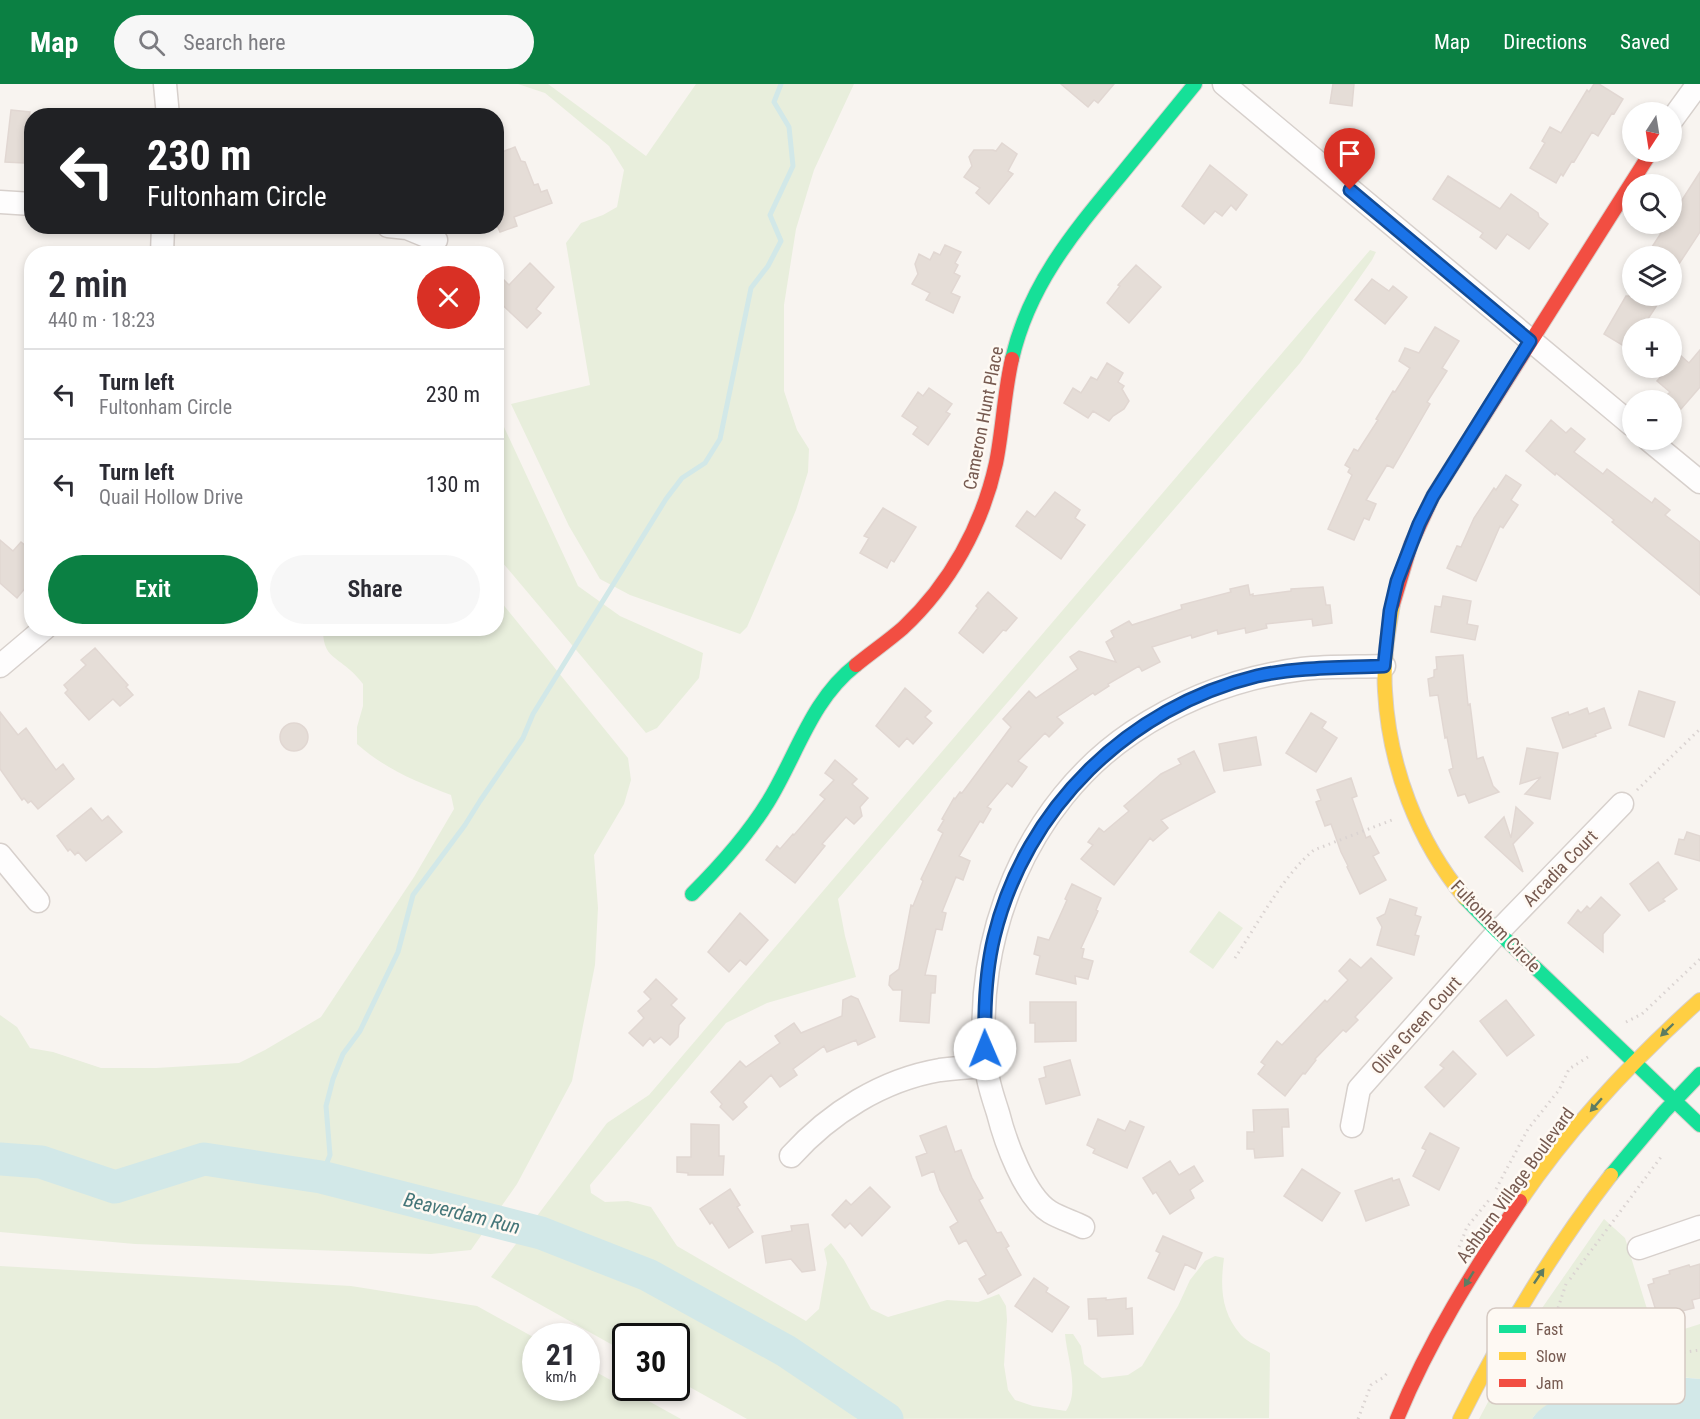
<!DOCTYPE html>
<html lang="en">
<head>
<meta charset="utf-8">
<style>
	:root { --surface:#fff; --page:#f7f7f7; --text:#2b2b33; --muted:#7c7c81; --line:#e1e1e2; --accent:#0b8043 }
	body { margin:0; font-family:"Roboto Condensed",sans-serif; background:var(--page); color:var(--text); height:100vh; display:flex; flex-direction:column; font-size:22px; white-space:nowrap }
	* { box-sizing:border-box; margin:0 }
	p { font-size:20px; color:var(--muted) }
	.icon { flex:none; width:33px; height:33px; fill:none; stroke:currentColor; stroke-width:2; stroke-linecap:round; stroke-linejoin:round }
	.map { position:relative; flex:1; overflow:hidden }
	.drawer { position:absolute; left:24px; top:162px; width:480px; height:390px; display:flex; flex-direction:column; background:var(--surface); border-radius:24px; box-shadow:0 3px 9px #0003 }
	.drawer>* { flex:none }
	.banner { position:absolute; left:24px; top:24px; width:480px; height:126px; border-radius:24px; box-shadow:0 3px 9px #0003; background:#202124; color:#fff; overflow:hidden }
	.needle { width:39px; rotate:192deg }
	.fabs { position:absolute; left:1622px; top:18px; display:grid; gap:12px }
	.fabs a { display:grid; place-items:center; width:60px; height:60px; border-radius:50%; background:var(--surface); box-shadow:0 3px 9px #0003; font-size:30px }
	.speed { position:absolute; left:522px; top:1239px; display:flex; gap:12px; font-size:30px; font-weight:700; text-align:center }
	.speed>* { display:grid; place-content:center; width:78px; height:78px; border-radius:50%; background:var(--surface); box-shadow:0 3px 9px #0003; line-height:1 }
	.speed small { font-size:15px; font-weight:400 }
	.speed .limit { border:3px solid #111; border-radius:9px; background:#fff; color:#111 }
	.pin { position:absolute; display:grid; place-items:center; width:51px; height:51px; color:#fff; margin:-62px -26px; border-radius:50% 50% 50% 0; rotate:-45deg; box-shadow:0 0 6px #0007 }
	.pin .icon { rotate:45deg }
	.me { position:absolute; width:66px; margin:-33px; rotate:359deg; stroke-linejoin:round; filter:drop-shadow(0 0 4px #0008) }
	.turn { display:flex; align-items:center; gap:21px; height:126px; padding:0 24px; font-size:27px }
	.turn .icon { width:78px; height:78px; stroke-width:2.5 }
	.turn b { display:block; font-size:42px; line-height:51px }
	.round { display:grid; place-items:center; flex:none; width:63px; height:63px; border-radius:32px; background:var(--page) }
	.overview { display:flex; align-items:center; justify-content:space-between; height:102px; padding:0 24px }
	h1 { font-size:36px; font-weight:600; line-height:45px }
	.cta { display:flex; gap:12px; margin-top:auto; padding:12px 24px }
	.cta a { flex:1; height:69px; border-radius:36px; background:var(--accent); color:#fff; font-size:24px; font-weight:600; line-height:69px; text-align:center }
	.cta a+a { background:var(--page); color:var(--text) }
	ul { padding:0; list-style:none }
	li { display:flex; align-items:center; gap:18px; height:90px; padding:0 24px; border-top:2px solid var(--line) }
	li div { flex:1 }
	li b { display:block; font-size:22px }
	li em { font-style:normal }
	header { display:flex; align-items:center; gap:36px; box-sizing:border-box; height:84px; padding:0 30px; background:var(--accent); color:#fff }
	header strong { font-size:28px }
	nav { display:flex; gap:33px; margin-inline-start:auto; font-size:21px }
	.search { width:420px; height:54px; background:var(--page); display:flex; align-items:center; gap:15px; box-sizing:border-box; padding:0 21px; border-radius:33px; color:var(--muted); font-size:22px }
	.map>svg:first-child { display:block }
	.green { fill:#e8eedc }
	.water { fill:#d2e8e8 }
	.lines { fill:none; stroke-linecap:round; stroke-linejoin:round }
	.stream { stroke:#d2e8e8; stroke-width:5 }
	.river { stroke:#d2e8e8; stroke-width:33 }
	.building { fill:#e5ddd7; stroke:#e1d7d2; stroke-width:1.5 }
	.street-casing { stroke:#d7d0cc; stroke-width:25 }
	.fast-casing { stroke:#d8d0cc; stroke-width:16 }
	.slow-casing { stroke:#d8d0cc; stroke-width:16 }
	.jam-casing { stroke:#d8d0cc; stroke-width:16 }
	.path { stroke:#dad3d1; stroke-width:3; stroke-dasharray:1.5 4.5; stroke-linecap:butt }
	.street { stroke:#fefdfd; stroke-width:22 }
	.fast { stroke:#16e098; stroke-width:14 }
	.slow { stroke:#ffcf43; stroke-width:14 }
	.jam { stroke:#f24e42; stroke-width:14 }
	.oneway { fill:#5e7c62 }
	.route-casing { stroke:#114b97; stroke-width:15 }
	.route { stroke:#1a73e8; stroke-width:10 }
	.labels { text-anchor:middle; dominant-baseline:central; stroke-width:5; stroke-linejoin:round; paint-order:stroke }
	.street-label { font-size:18px; fill:#765a50; stroke:#fef9f3 }
	.water-label { font-size:20px; font-style:italic; fill:#457679; stroke:#fef9f3 }
	.key { fill:#fef9f3; stroke:#d5c9c2; stroke-width:1.5 }
	.key-label { font-size:16px; fill:#765a50 }
</style>
</head>
<body>
<header>
<strong>Map</strong>
<div class="search"><svg class="icon" aria-label="search" viewBox="0 0 24 24"><circle cx="10" cy="10" r="6"/><path d="M15 15l6 6"/></svg>Search here</div>
<nav><a>Map</a><a>Directions</a><a>Saved</a></nav>
</header>
<div class="map">
<svg width="1700" height="1335" viewBox="0 0 1700 1335">
	<rect width="100%" height="100%" fill="#f8f4f0"/>
	<!-- green -->
	<path class="green" d="M518,0H548L646,72L696,0H854L814,86L796,145L784,221V307L797,346L809,365L808,388L796,426L758,518L747,543L740,550L630,511L600,495L569,442L511,320L590,301L566,159L581,139L603,131L617,123L624,86L609,62L545,9Z
		M1370,166L1376,168L1372,176L1300,279L838,815L845,852L856,893L767,919L726,939L590,1101L591,1109L605,1118L628,1117L651,1123L677,1162L806,1237L819,1225L827,1179L824,1165L831,1159L844,1176L871,1225L888,1233L947,1216L978,1218L999,1210L1006,1222L1007,1236L1004,1281L1008,1306L1015,1316L1033,1322L1066,1327C1080,1307 1067,1274 1065,1250H1073L1081,1262L1084,1280L1102,1294L1128,1291L1142,1282L1178,1222L1190,1196L1205,1177L1215,1172L1224,1174C1220,1203 1221,1228 1241,1251C1248,1259 1261,1263 1270,1269L1269,1334L747,1335L677,1296L676,1252H626L625,1268L491,1193L607,1039L649,1011Z
		M496,332L504,343L578,502L620,532L703,569L699,594L657,644L646,649L497,472Z
		M497,513L628,674L631,696L624,720L594,771L598,824L595,881L572,997L517,1100L471,1166L431,1170L135,1160L0,1148V931L17,943L30,964L53,968L101,984H156L239,979L265,966L321,933L414,793L454,725L451,711C417,698 385,685 357,660V643L363,622V600C359,595 355,590 350,586C333,571 323,571 323,545L496,544Z
		M1219,827L1243,844L1213,885L1189,868Z
		M1604,1135L1625,1154L1656,1254L1700,1240V1295C1685,1294 1668,1290 1653,1291C1623,1291 1548,1310 1532,1335H1479L1524,1250Z
		M0,1182L351,1202L477,1222L535,1254L536,1304H586L587,1283L681,1335H0Z"/>
	<!-- water -->
	<path class="water" d="M1653,1291L1700,1295V1335H1532C1549,1307 1621,1295 1653,1291Z"/>
	<g class="lines">
		<!-- stream -->
		<path class="stream" d="M321,1093L330,1071L326,1022L333,995L343,970L360,947L398,868L413,811L465,741L480,717L523,654L533,630L666,415L682,394L705,379L720,355L751,204L768,182L781,157L770,131L793,82L789,43L774,18L781,0"/>
		<!-- river -->
		<path class="river" d="M0,1075L41,1078L115,1103L204,1075L321,1093L541,1149L648,1191L786,1267L887,1335"/>
	</g>
	<!-- building -->
	<path class="building" d="M1061,0H1114L1098,19L1094,16L1088,23Z
		M1333,0H1354L1352,22L1330,19Z
		M1594,0H1599L1623,15L1614,30L1612,29L1598,52L1592,48L1574,78L1572,77L1563,92L1561,90L1556,99L1530,84L1545,59L1542,57L1550,43L1561,49L1587,6L1589,8Z
		M11,26L30,28L29,34H32V70L25,69L24,79L5,78Z
		M1002,59L1017,70L1008,87L1013,90L989,120L976,109L980,104L964,93L972,82L969,73L974,66H993L996,67Z
		M515,63L521,77L525,78L534,101L538,100L541,108L547,106L552,119L514,133L517,142L500,148L496,139V74L503,71L502,68Z
		M1210,81L1247,111L1236,126L1231,121L1222,132L1215,127L1204,140L1182,122Z
		M1700,88V148L1671,192V172H1646L1667,140H1671V133Z
		M1448,92L1500,125L1511,110L1538,129L1539,133L1548,140L1529,165L1507,150L1496,165L1480,153L1483,149L1433,115Z
		M945,161L961,168L955,179L958,181L954,189L960,192L951,209L960,213L953,229L926,216L930,209L912,200L918,190L915,180L919,170L930,176L934,168L940,171Z
		M530,179L554,203L536,225L541,229L527,244L496,215V188L509,201Z
		M1136,181L1161,203L1129,239L1107,219L1120,202L1118,201Z
		M1372,195L1389,207L1393,202L1407,213L1385,240L1355,216Z
		M1626,212H1663L1642,244H1632V267L1604,250Z
		M1435,243L1459,257L1442,284L1447,287L1427,318L1430,320L1403,367L1393,384L1387,381L1366,416L1376,420L1369,436L1364,434L1354,456L1328,445L1352,391L1348,388L1350,384L1345,381L1354,365L1358,367L1378,336L1376,335L1393,307L1395,308L1410,284L1399,277L1405,264L1419,269Z
		M1700,266V303L1681,325L1666,312L1670,308L1657,297L1669,284H1671V281L1680,271L1689,279Z
		M1107,279L1123,289L1118,298L1124,302L1122,305L1129,317L1124,325L1113,332L1109,337L1093,327L1088,334L1064,319L1073,304L1081,309L1091,293L1097,296Z
		M929,304L952,320L946,328L950,330L928,361L913,350L918,343L902,332L918,308L923,312Z
		M1551,336L1566,349L1571,344L1585,355L1574,368L1603,390L1607,385L1652,419L1655,414L1670,426L1665,431L1700,458V511L1612,438L1614,436L1556,389L1555,391L1526,367Z
		M1506,391L1521,401L1511,416L1518,421L1503,444L1500,442L1476,497L1447,484L1457,462L1461,463L1474,434L1494,404L1496,406Z
		M1055,408L1080,426L1075,434L1085,441L1061,475L1016,442L1027,427L1035,433Z
		M883,424L916,443L894,478L891,476L887,484L860,469L869,454L864,452Z
		M0,456L13,467L21,458L32,467V496L17,514L0,499Z
		M1248,501L1250,511L1253,510V512L1291,507V505L1323,503L1326,521H1330L1332,539L1313,542L1312,535L1266,540L1267,544L1246,549L1245,544L1218,550L1217,546L1192,554L1191,551L1152,563L1160,578L1142,587L1139,582L1108,600L1109,602L1095,611L1093,609L1057,633L1063,639L1049,653L1045,649L1018,677L1027,683L1012,703L1007,699L987,723L991,725L983,739L980,737L959,772L970,777L963,796L956,793L942,828L946,829L942,846L936,845L925,891L936,892L935,909H931L929,939L900,937L902,906H893L889,901L890,892L899,885L911,821L913,822L923,797L921,795L943,749L938,746L944,736L942,735L954,714L955,715L960,708L962,709L1011,643L1003,635L1029,607L1036,614L1078,585L1070,573L1079,567L1116,578L1106,558L1114,553L1111,547L1129,537L1132,541L1182,525L1181,521L1231,508L1230,505Z
		M988,508L1017,534L1006,547L1003,546L983,569L959,549L978,524L976,522Z
		M1443,512L1471,517L1467,540L1478,542L1475,556L1431,548L1435,522L1441,523Z
		M95,564L128,601L126,603L133,611L120,622L113,615L89,636L65,609L68,606L64,601L86,581L81,576Z
		M1463,571L1468,621L1470,620L1477,675L1483,673L1493,702L1499,708L1469,719L1465,710L1458,712L1449,686L1453,684L1447,653L1445,654L1438,611L1430,612L1428,595L1434,593V586L1437,585L1436,573Z
		M905,604L931,627L925,633L932,639L913,660L907,654L899,663L876,642Z
		M1639,607L1675,618L1664,653L1629,641Z
		M1587,624L1589,630L1604,624L1611,644L1595,650L1596,652L1563,664L1552,634L1568,628L1569,631Z
		M0,628L18,651L26,644L56,686L63,680L74,695L38,725L31,717L28,719L24,714L22,716L0,685Z
		M1311,629L1326,638L1322,644L1337,654L1316,688L1286,669Z
		M280 653a14 14 0 1 1 28 0a14 14 0 1 1-28 0Z
		M1256,653L1261,681L1224,687L1219,660Z
		M1527,664L1558,669L1550,715L1525,710L1541,693L1520,700Z
		M1194,667L1215,708L1161,736L1168,744L1153,757L1150,754L1114,801L1081,775L1093,761L1088,758L1099,744L1104,748L1129,727L1124,722L1161,690L1181,680L1178,675Z
		M835,676L857,695L852,700L868,714L860,723L862,732L854,740L846,733L822,760L825,762L795,799L766,776L777,762L780,765L793,750L794,751L825,715L820,711L834,696L825,689Z
		M1351,694L1357,712L1352,714L1366,754L1370,752L1379,769L1373,772L1386,796L1360,810L1347,783L1348,782L1341,768L1331,740L1325,742L1316,718L1321,716L1317,706Z
		M1516,723L1533,739L1513,760L1523,788L1485,753L1504,733L1511,754Z
		M91,724L102,737L108,732L122,748L86,777L78,768L75,771L70,765L68,767L57,752Z
		M1687,748L1700,752V777L1675,770L1679,755L1684,756Z
		M1658,778L1677,805L1663,815L1665,817L1649,827L1630,800Z
		M1072,800L1101,814L1096,826L1098,827L1081,864L1084,865L1082,874L1093,877L1088,895L1075,892L1076,900L1036,890L1040,872L1034,870L1038,853L1049,856L1067,816L1065,815Z
		M1601,813L1620,831L1603,850V868L1568,839L1578,826L1581,829L1587,822L1590,825Z
		M1390,815L1417,824L1415,831L1421,833L1415,851L1419,852L1414,871L1377,861L1382,843L1377,834L1385,830Z
		M740,829L768,856L746,881L740,876L729,888L708,868Z
		M1371,874L1392,894L1355,933L1358,936L1346,948L1343,946L1315,975L1316,976L1305,990L1303,989L1285,1012L1258,990L1265,981L1261,978L1277,957L1282,961L1325,916L1327,918L1348,896L1339,887L1350,875L1361,884Z
		M656,895L677,915L671,921L685,934L679,941L678,953L670,961L661,953L654,959L650,954L643,962L629,949L644,934L638,927L651,915L644,908Z
		M851,912L858,915L875,953L858,961L856,956L827,968L824,962L793,985L797,991L780,1003L771,991L743,1018L747,1023L733,1036L720,1023L722,1020L711,1008L740,977L746,983L780,959L775,952L794,939L801,949L842,932L843,916Z
		M1506,916L1534,951L1507,972L1480,937Z
		M1030,918H1076V957L1035,958V939H1030Z
		M1453,967L1476,990L1444,1023L1425,1003L1444,984L1440,981Z
		M1070,976L1080,1011L1046,1020L1039,995L1046,993L1044,983Z
		M1288,1025L1289,1043H1282L1283,1072L1255,1074L1254,1065H1247V1048H1254L1253,1026Z
		M1098,1035L1125,1047L1130,1037L1144,1043L1127,1084L1093,1069L1095,1065L1087,1061Z
		M691,1040L719,1041V1072H724L723,1091H688V1089L677,1088V1073H691Z
		M946,1042L955,1068L961,1066L972,1094L983,1114L979,1116L997,1149L1001,1148L1009,1162L1006,1164L1021,1191L988,1210L979,1195L986,1191L966,1156L959,1160L950,1143L958,1138L940,1106L934,1087L922,1092L916,1073L927,1069L920,1052Z
		M1430,1049L1459,1064L1439,1106L1413,1092L1426,1066L1422,1064Z
		M1170,1077L1179,1091L1194,1082L1203,1097L1190,1106L1194,1114L1170,1130L1156,1108L1153,1110L1143,1094Z
		M1302,1085L1340,1109L1322,1137L1284,1112Z
		M1392,1094L1393,1097L1399,1095L1409,1121L1366,1137L1355,1107Z
		M870,1103L890,1123L862,1152L850,1139L845,1144L832,1131L846,1116L851,1121Z
		M730,1105L740,1121L737,1123L753,1148L729,1164L712,1138L710,1140L700,1125Z
		M808,1140L815,1186L802,1188L791,1175L766,1179L762,1152L792,1147L791,1142Z
		M1163,1152L1202,1169L1195,1185L1185,1180L1174,1206L1148,1194L1160,1169L1156,1167Z
		M1700,1180V1214L1692,1216L1694,1224L1678,1228L1679,1231L1664,1236L1662,1228L1657,1230L1648,1201L1654,1199L1653,1195L1670,1190L1669,1187L1689,1181L1690,1183Z
		M1034,1194L1048,1204L1046,1208L1069,1223L1052,1248L1015,1222Z
		M1106,1214V1216L1126,1214V1225L1132,1224L1133,1250L1098,1252L1097,1235H1089L1088,1215Z"/>
	<g class="lines">
		<!-- street casing -->
		<g class="street-casing">
			<path id="street" d="M165,0L168,32
				M1224,0L1632,341
				M1671,37L1698,0
				M0,118L32,120
				M388,142L407,144L436,156
				M162,170L163,142
				M1649,356L1700,398
				M0,582L45,544
				M0,771L38,817
				M1352,1042L1359,1005L1498,848L1622,720
				M791,1072C830,1029 882,996 940,986C955,984 970,983 986,982
				M1083,1143C1073,1138 1060,1134 1050,1128C1025,1113 1005,1057 998,1029C993,1013 987,997 986,981C971,855 1027,719 1133,648C1184,614 1241,593 1302,585C1329,582 1357,583 1384,582
				M1639,1164L1700,1143"/>
		</g>
		<!-- fast casing -->
		<g class="fast-casing">
			<path id="fast" d="M1012,275C1029,201 1073,149 1120,92C1145,61 1170,31 1195,0
				M692,810C720,782 747,752 768,718C797,671 811,616 856,581
				M1465,814L1498,848L1700,1041
				M1611,1091L1664,1028L1700,990"/>
		</g>
		<!-- slow casing -->
		<g class="slow-casing">
			<path id="slow" d="M1393,520C1388,548 1383,577 1385,607C1389,681 1417,757 1465,814
				M1520,1117C1571,1042 1632,977 1700,916
				M1460,1335C1503,1249 1552,1167 1611,1091"/>
		</g>
		<!-- jam casing -->
		<g class="jam-casing">
			<path id="jam" d="M1393,520L1411,460L1433,412L1651,68
				M856,581C872,568 888,557 903,544C950,500 982,442 996,379C1003,344 1004,309 1012,275
				M1397,1335C1429,1257 1473,1187 1520,1117"/>
		</g>
		<!-- path -->
		<path class="path" d="M1637,706L1700,645
			M1235,874C1257,841 1284,790 1314,766L1392,736
			M1626,938L1642,930L1700,875
			M1496,1105L1528,1045L1559,1006L1569,985L1591,971
			M1459,1163L1467,1143L1489,1116
			M1570,1195L1661,1073
			M1558,1224L1566,1200
			M1506,1304L1558,1224C1569,1237 1579,1253 1593,1262C1621,1280 1669,1270 1700,1266
			M1358,1335L1371,1301L1384,1293L1388,1288"/>
		<!-- street -->
		<use href="#street" class="street"/>
		<!-- fast -->
		<use href="#fast" class="fast"/>
		<!-- slow -->
		<use href="#slow" class="slow"/>
		<!-- jam -->
		<use href="#jam" class="jam"/>
	</g>
	<!-- one-way arrows -->
	<defs><path id="oneway-solid" d="M-6-.8H1V-3.2L6.5 0L1 3.2V.8H-6Z" transform="scale(1.5)"/></defs>
	<g class="oneway">
		<use href="#oneway-solid" transform="translate(1667 946) rotate(136)"/>
		<use href="#oneway-solid" transform="translate(1596 1021) rotate(131)"/>
		<use href="#oneway-solid" transform="translate(1539 1192) rotate(-56)"/>
		<use href="#oneway-solid" transform="translate(1469 1195) rotate(122)"/>
	</g>
	<g class="lines">
		<!-- route casing -->
		<g class="route-casing">
			<path id="route" d="M985,965C984,928 985,890 994,853C1025,724 1129,623 1257,592C1298,583 1342,584 1384,582L1390,527L1397,497L1419,440L1433,412L1530,257L1350,106"/>
		</g>
		<!-- route -->
		<use href="#route" class="route"/>
	</g>
	<g class="labels">
		<!-- street labels -->
		<g class="street-label">
			<text transform="translate(983 334) rotate(-79)">Cameron Hunt Place</text>
			<text transform="translate(1560 784) rotate(-46)">Arcadia Court</text>
			<text transform="translate(1496 842) rotate(46)">Fultonham Circle</text>
			<text transform="translate(1416 941) rotate(-48)">Olive Green Court</text>
			<text transform="translate(1515 1101) rotate(-54)">Ashburn Village Boulevard</text>
		</g>
		<!-- water labels -->
		<g class="water-label">
			<text transform="translate(462 1129) rotate(14)">Beaverdam Run</text>
		</g>
	</g>
	<!-- legend -->
	<rect x="1487" y="1224" width="198" height="96" rx="9" class="key"/>
	<rect x="1499" y="1241" width="27" height="8" fill="#16e098"/>
	<rect x="1499" y="1268" width="27" height="8" fill="#ffcf43"/>
	<rect x="1499" y="1295" width="27" height="8" fill="#f24e42"/>
	<g class="key-label">
		<text x="1536" y="1251">Fast</text>
		<text x="1536" y="1278">Slow</text>
		<text x="1536" y="1305">Jam</text>
	</g>
</svg>
<div class="fabs">
<a><svg class="needle" viewBox="-14 -14 28 28"><path d="M0-13l5 13h-10z" fill="#e53935"/><path d="M0 13l5-13h-10z" fill="#7c7c81"/></svg></a>
<a><svg class="icon" aria-label="search" viewBox="0 0 24 24"><circle cx="10" cy="10" r="6"/><path d="M15 15l6 6"/></svg></a>
<a><svg class="icon" aria-label="layers" viewBox="0 0 24 24"><path d="M12 4l9 5-9 5-9-5zM3 14l9 5 9-5"/></svg></a>
<a>+</a>
<a>−</a>
</div>
<div class="speed"><div>21<small>km/h</small></div><div class="limit">30</div></div>
<div class="pin" style="left:1350px;top:106px;background:#d93025"><svg class="icon" aria-label="arrive" viewBox="0 0 24 24"><path d="M6 21V4h12l-3 4 3 4H6"/></svg></div>
<svg class="me" style="left:985px;top:965px" viewBox="-20 -20 40 40"><circle r="19" fill="#fff"/><path d="M0-13L10 11 0 6-10 11z" fill="#1a73e8"/></svg>
<div class="banner">
<div class="turn"><svg class="icon" aria-label="left" viewBox="0 0 24 24"><path d="M17 20v-9H6M10 6l-5 5 5 5"/></svg><div><b>230 m</b>Fultonham Circle</div></div>
</div>
<section class="drawer">
<div class="overview"><div><h1>2 min</h1><p>440 m · 18:23</p></div><a class="round" style="background:#d93025;color:#fff"><svg class="icon" aria-label="close" viewBox="0 0 24 24"><path d="M6 6l12 12M18 6L6 18"/></svg></a></div>
<ul>
<li><svg class="icon" aria-label="left" viewBox="0 0 24 24"><path d="M17 20v-9H6M10 6l-5 5 5 5"/></svg><div><b>Turn left</b><p>Fultonham Circle</p></div><em>230 m</em></li>
<li><svg class="icon" aria-label="left" viewBox="0 0 24 24"><path d="M17 20v-9H6M10 6l-5 5 5 5"/></svg><div><b>Turn left</b><p>Quail Hollow Drive</p></div><em>130 m</em></li>
</ul>
<div class="cta"><a>Exit</a><a>Share</a></div>
</section>
</div>
</body>
</html>
